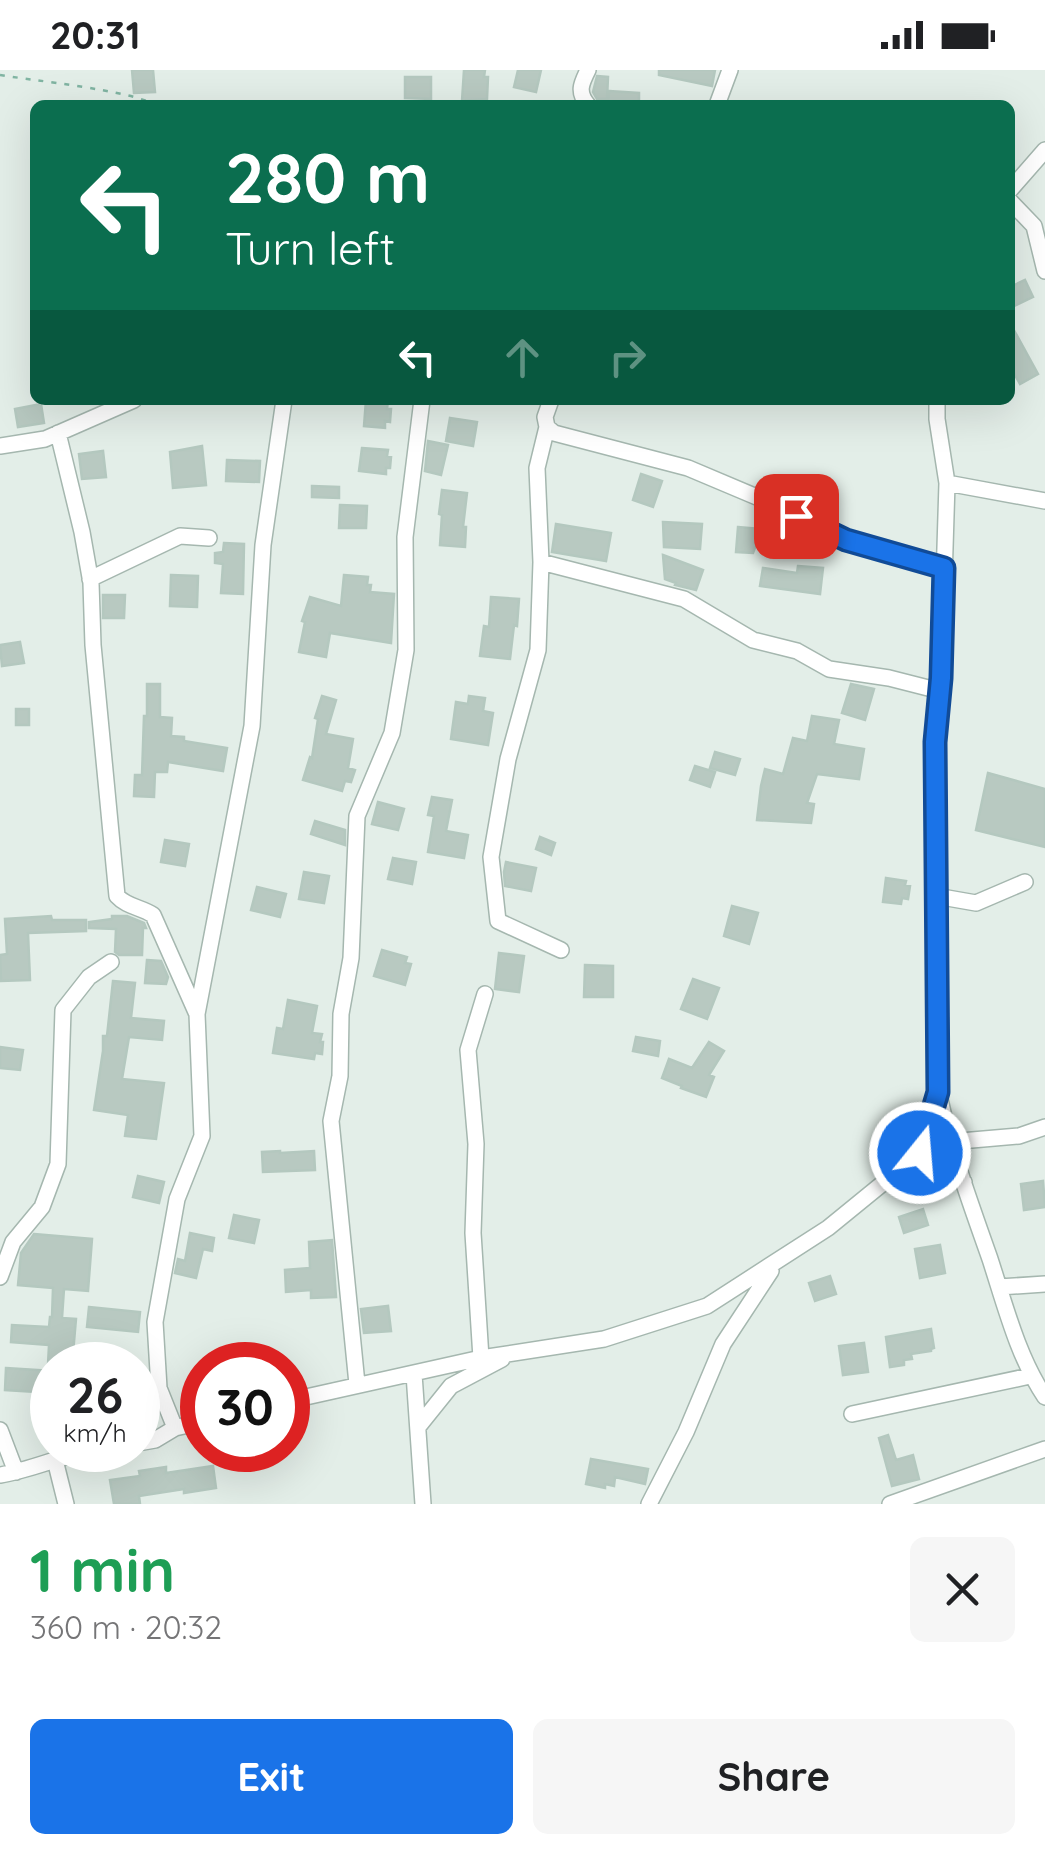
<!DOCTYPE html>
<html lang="en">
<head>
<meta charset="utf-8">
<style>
	:root { --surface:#fff; --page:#f6f6f6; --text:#202124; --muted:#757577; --accent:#1a73e8 }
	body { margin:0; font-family:Quicksand,sans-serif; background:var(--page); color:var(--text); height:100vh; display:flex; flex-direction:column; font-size:38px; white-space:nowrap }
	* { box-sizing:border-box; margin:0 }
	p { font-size:32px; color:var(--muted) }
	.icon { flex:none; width:55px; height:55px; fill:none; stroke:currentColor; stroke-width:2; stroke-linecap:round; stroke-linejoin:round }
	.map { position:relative; height:1434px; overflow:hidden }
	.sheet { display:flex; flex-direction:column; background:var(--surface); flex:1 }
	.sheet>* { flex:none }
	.banner { position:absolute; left:30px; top:30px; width:985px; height:305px; border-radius:15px; box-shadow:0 10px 40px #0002; background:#0b6e4f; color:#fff; overflow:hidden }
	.speed { position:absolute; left:30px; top:1272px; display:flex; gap:20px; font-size:50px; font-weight:700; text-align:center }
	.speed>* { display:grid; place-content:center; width:130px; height:130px; border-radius:50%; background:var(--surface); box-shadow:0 10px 40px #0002; line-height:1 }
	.speed small { font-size:25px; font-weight:400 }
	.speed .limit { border:15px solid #d22; background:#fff; color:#111 }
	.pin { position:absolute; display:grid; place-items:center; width:85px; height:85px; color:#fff; margin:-42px; border-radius:20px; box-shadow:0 5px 15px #0006 }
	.me { position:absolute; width:110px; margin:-55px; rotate:17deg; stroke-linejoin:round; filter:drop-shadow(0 0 8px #0008) }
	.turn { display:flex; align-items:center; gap:35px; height:210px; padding:0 30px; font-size:45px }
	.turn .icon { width:130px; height:130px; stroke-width:2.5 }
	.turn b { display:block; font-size:70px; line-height:85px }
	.lanes { display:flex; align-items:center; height:95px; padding:0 30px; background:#0003; justify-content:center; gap:50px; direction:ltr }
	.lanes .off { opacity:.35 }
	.round { display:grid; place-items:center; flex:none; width:105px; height:105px; border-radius:15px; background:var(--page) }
	.summary { display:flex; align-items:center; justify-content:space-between; height:170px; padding:0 30px }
	h1 { font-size:60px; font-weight:700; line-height:75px; color:#1e9e55 }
	.cta { display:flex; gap:20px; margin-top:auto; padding:20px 30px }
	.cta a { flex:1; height:115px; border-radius:15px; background:var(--accent); color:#fff; font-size:40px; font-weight:700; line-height:115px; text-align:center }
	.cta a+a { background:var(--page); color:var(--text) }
	.status { display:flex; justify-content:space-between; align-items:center; height:70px; padding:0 50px; background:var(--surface); direction:ltr }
	.status svg { height:28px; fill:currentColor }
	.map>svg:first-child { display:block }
	.building { fill:#b8c9c1; stroke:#b4c8bf; stroke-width:2.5 }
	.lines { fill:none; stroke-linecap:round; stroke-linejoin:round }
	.street-casing { stroke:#a5b7af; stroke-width:18 }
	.path { stroke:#80b4a2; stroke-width:2.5; stroke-dasharray:5 8; stroke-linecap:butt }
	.street { stroke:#fff; stroke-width:15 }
	.route-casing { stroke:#114b97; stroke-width:25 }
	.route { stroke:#1a73e8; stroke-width:18 }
</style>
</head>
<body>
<div class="status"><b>20:31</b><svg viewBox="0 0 49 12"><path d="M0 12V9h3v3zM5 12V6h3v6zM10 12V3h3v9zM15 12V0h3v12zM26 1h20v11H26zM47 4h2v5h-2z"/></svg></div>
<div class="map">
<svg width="1045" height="1434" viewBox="0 0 1045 1434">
	<rect width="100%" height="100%" fill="#e3eee8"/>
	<!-- building -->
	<path class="building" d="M132,0H153L155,22L134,23Z
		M464,0H485L484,7H488L487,29L462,31Z
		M518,0H541L536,22L514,17Z
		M659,0H715L712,16L659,5Z
		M597,6L608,7L607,29H597L593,22Z
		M405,7H431V29L405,28Z
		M609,21L639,23V35H608Z
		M1025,210L1033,227L1010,238V217Z
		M1010,253L1038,304L1020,314L1010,296Z
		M366,330H388L387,339H391L390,352L385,351V358L364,356Z
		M41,334L44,353L18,357L15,339Z
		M450,348L477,352L473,376L446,371Z
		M428,371L448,375L441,405L425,401Z
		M202,376L206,415L173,418L170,382Z
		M362,378L388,380L387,386L391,387L390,398H386V404L359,401Z
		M103,381L106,407L82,409L79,384Z
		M227,390L260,391L259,412L226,411Z
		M641,404L662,411L653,437L633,430Z
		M312,416L339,417V428L312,427Z
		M442,420L467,423L463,457H466L465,477L440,475L442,445L439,444Z
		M340,435L367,436L366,458H339Z
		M663,452L702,454L700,479L664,477Z
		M556,454L611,463L606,491L552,482Z
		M738,457L762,459L753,483L736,482Z
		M224,473L244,474L243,524L221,523L223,494L215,493V483L223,482Z
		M663,485L703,500L696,520L675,515L676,513L665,509Z
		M798,496L823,498L820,524L760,516L763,498L797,503Z
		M171,505L198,506L197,537L170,536Z
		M344,505L368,507L367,515H371L370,522L394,524L391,573L330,563L326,587L299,582L305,552L302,551L310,527L341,536Z
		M103,525H125L124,548H103Z
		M491,527L519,529L517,556L514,555L510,589L480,586L484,556L489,557Z
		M20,572L24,593L2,596L0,575Z
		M147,614H160V647L172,648L171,666L184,667V671L227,678L223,701L168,692L167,702H155L154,727L134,726L135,705H142L144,646H147Z
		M851,614L874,619L865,650L842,643Z
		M322,626L336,630L326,664L353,669L348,698L355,700L351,712L345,711L342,721L303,710L310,687L312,688L318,649L315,648Z
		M469,626L485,628L483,641L493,643L488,675L451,669L456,632L468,634Z
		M16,639H29V655H16Z
		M812,646L839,650L834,674L864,679L859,709L817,704L807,733L814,734L811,753L757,750L761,716L765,699L783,704L793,668L807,671Z
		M715,682L740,689L735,705L710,698Z
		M695,696L715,702L710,717L690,710Z
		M988,703L1045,719V777L976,760Z
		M432,727L452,730L446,761L468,765L464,788L428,782L434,746L428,745Z
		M378,732L404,739L398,760L372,754Z
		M315,751L345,760V775L311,764Z
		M540,767L555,773L551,785L536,779Z
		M165,770L189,774L185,796L161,792Z
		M393,788L416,792L412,814L388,809Z
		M506,792L536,798L531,821L505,816L504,802Z
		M304,802L329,806L324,833L299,829Z
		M886,808L906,811L905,815L910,816L908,829L902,828L901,834L883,832Z
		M257,817L286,824L280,847L251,840Z
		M732,836L758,843L749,874L724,866Z
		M51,846L52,850H86V861L28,863L30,910L1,911L0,885L7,884L5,849Z
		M112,846H127L144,853L146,858H143L142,885H119L115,882L116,859L89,858V852L112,849Z
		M382,880L407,887L405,893L411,894L405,915L374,906Z
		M499,883L524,886L519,922L495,919Z
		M147,890L161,891L168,907L166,914L145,913Z
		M585,895L613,896V927H584Z
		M693,909L719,918L707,949L681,939Z
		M113,911L135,913L131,948L164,951L162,970L129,967L122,1009L164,1013L156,1069L125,1066L128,1045L94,1040L103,981V966H107Z
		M288,930L317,936L312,963L322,964L320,972H323L322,984L315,983L314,989L273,983L277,958L283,959Z
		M636,967L660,971L658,986L633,981Z
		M709,972L724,981L709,1005L714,1007L706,1027L681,1018L682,1016L662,1008L669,989L692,998Z
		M0,977L23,980L20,1000L0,998Z
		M280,1081V1083L314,1081L315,1100L263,1102L262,1082Z
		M138,1106L164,1112L159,1133L133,1127Z
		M1043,1111L1045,1137L1024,1140L1021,1114Z
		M923,1139L928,1155L904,1163L899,1147Z
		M234,1145L259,1150L254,1173L229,1168Z
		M190,1163L214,1168L212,1181L203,1179L196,1208L175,1203L178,1189L185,1191Z
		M34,1164L92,1169L88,1221L64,1219L62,1248L76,1249L72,1295H48L49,1275L11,1272L12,1255L49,1257L50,1247H52L53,1218L18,1215L21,1183Z
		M332,1170L336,1227L311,1228V1220L286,1222L285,1200L310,1198L309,1172Z
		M940,1175L945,1203L920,1208L915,1179Z
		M830,1206L836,1224L815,1231L809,1213Z
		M388,1236L391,1261L364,1263L361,1239Z
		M89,1237L140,1242L138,1262L87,1257Z
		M931,1259L934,1278L931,1279V1281L911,1284L912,1289L904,1290V1295L890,1297L886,1267Z
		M864,1273L868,1302L843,1305L839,1276Z
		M6,1298L52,1301V1323L5,1320Z
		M888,1365L896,1390L913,1385L919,1409L892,1416L879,1368Z
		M591,1389L648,1399L645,1414L615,1407L614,1416L605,1414V1418L586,1414Z
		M213,1396L216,1418L184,1423V1419L139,1426L140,1434H114L110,1410L140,1406L139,1401L166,1397V1403Z"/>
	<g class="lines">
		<!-- street casing -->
		<g class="street-casing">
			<path id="street" d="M588,0C581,14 577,22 588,35
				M717,35L730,0
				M1010,120L1045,80
				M1010,131L1034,156L1045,201
				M551,330L545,347L547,357L537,398L541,492L538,580L508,689L491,787L498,851L561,880
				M547,357L554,363L688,398L771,433L846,471L944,498
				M58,363L82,462L91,513L93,575L117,826C127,837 141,837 153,845L196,942
				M0,376L45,369L134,330
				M947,413L1045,431
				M541,492L684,529L753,570L797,581L829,599L889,608L940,621
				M90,509L180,466L209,468
				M936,826L976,833L1025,812
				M939,1025C951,1081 971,1135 990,1189C1005,1235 1018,1287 1045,1327
				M949,1072L1019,1066L1045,1057
				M920,1083L964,1112
				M0,1207L13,1172L42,1137L58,1094L63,940L89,907L111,892
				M999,1217L1045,1214
				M481,1288L473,1163L476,1074L468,980L485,924
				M414,1304L423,1434
				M357,1314L331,1051L340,1006L341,944L351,888L357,746L392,663L406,580L405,467L422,330
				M288,1331L481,1288L604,1269L707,1236L828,1158L920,1083L938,1022L935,672L941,607L947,413L937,349V330
				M852,1344L1030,1306
				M418,1357L451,1316L502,1289
				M175,1358L159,1318L155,1252L177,1129L202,1066L197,944L252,656L263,475L284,330
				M0,1360L16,1402
				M138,1373L155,1370L175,1358L202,1352
				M55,1390L66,1434
				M0,1405C32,1400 62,1385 94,1380
				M649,1434L686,1362L723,1274L771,1201
				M890,1434L1045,1379"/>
		</g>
		<!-- path -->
		<path class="path" d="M0,5C29,10 136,21 154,35"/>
		<!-- street -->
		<use href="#street" class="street"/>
	</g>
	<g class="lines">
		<!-- route casing -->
		<g class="route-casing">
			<path id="route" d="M796,446L846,470L944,498L941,608L935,672L938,1022L920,1083"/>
		</g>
		<!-- route -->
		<use href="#route" class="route"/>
	</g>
</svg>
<div class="speed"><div>26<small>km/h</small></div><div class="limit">30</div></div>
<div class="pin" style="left:796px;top:446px;background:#d93025"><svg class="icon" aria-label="arrive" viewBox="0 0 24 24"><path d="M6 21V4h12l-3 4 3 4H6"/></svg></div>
<svg class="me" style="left:920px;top:1083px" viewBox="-20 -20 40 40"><circle r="17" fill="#1a73e8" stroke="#fff" stroke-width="3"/><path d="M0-11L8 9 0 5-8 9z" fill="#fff"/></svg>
<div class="banner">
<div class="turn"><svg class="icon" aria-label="left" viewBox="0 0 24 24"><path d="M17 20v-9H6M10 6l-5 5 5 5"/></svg><div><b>280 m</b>Turn left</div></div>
<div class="lanes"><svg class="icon" aria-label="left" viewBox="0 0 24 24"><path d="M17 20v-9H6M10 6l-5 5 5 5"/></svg><svg class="icon off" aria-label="ahead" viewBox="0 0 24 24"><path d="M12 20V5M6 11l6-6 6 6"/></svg><svg class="icon off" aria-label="right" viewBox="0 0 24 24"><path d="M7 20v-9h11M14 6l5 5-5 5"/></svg></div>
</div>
</div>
<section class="sheet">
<div class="summary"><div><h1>1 min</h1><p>360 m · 20:32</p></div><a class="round"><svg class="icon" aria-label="close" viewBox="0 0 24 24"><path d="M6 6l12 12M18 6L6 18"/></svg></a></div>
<div class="cta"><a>Exit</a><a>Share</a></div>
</section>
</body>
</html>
